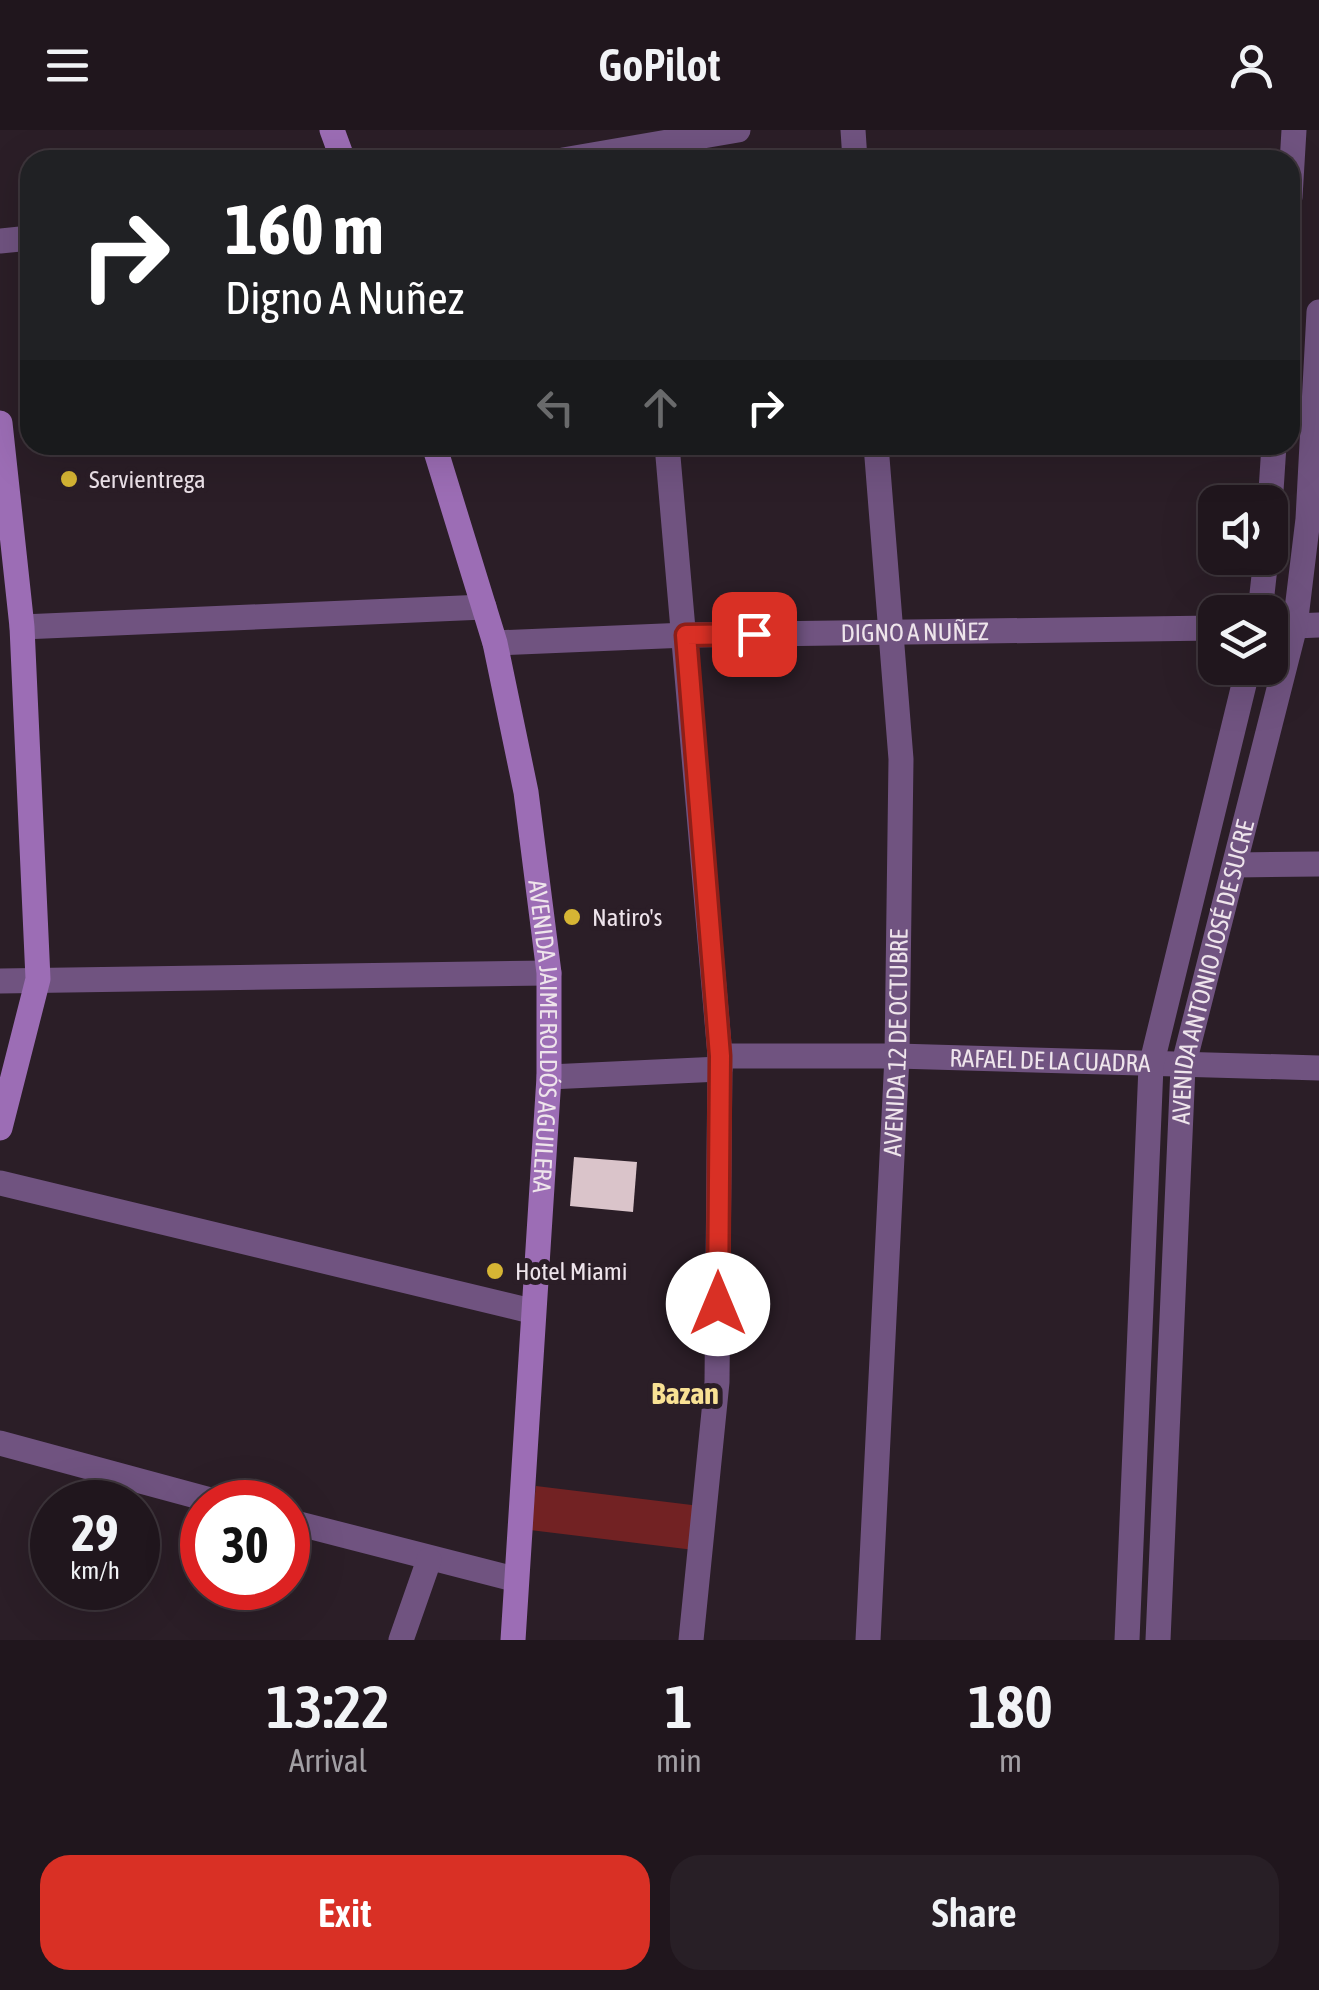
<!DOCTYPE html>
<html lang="en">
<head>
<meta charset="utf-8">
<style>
	:root { --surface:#20161d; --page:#281f26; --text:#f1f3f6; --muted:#a29fa4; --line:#3d353b; --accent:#d93025 }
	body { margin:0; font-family:"Asap Condensed",sans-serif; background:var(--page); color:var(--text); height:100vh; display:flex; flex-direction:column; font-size:38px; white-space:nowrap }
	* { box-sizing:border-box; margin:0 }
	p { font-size:32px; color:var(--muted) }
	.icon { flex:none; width:55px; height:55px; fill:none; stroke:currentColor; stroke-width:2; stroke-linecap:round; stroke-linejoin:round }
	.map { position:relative; height:1510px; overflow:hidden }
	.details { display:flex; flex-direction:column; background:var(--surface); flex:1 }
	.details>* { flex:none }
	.top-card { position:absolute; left:20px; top:20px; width:1280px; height:305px; border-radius:30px; box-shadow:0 10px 40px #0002,0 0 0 2px var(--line); background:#202124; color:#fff; overflow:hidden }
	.fabs { position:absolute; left:1198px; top:355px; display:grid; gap:20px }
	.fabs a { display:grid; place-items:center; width:90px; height:90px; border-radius:20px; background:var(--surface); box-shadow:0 10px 40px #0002,0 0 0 2px var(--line); font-size:50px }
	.speed { position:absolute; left:30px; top:1350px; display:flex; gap:20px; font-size:50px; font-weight:700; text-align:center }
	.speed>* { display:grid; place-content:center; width:130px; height:130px; border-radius:50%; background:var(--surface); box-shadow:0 10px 40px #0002,0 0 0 2px var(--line); line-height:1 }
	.speed small { font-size:25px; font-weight:400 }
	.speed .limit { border:15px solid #d22; background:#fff; color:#111 }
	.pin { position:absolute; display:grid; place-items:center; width:85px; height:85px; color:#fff; margin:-42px; border-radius:20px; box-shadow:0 5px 15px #0006 }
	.me { position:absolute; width:110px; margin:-55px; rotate:0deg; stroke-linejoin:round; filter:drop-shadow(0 0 8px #0008) }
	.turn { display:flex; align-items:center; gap:35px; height:210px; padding:0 40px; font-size:45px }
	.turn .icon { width:130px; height:130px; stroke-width:2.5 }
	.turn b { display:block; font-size:70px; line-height:85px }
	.lanes { display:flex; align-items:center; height:95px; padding:0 40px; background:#0003; justify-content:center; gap:50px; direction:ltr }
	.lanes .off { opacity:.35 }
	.eta { display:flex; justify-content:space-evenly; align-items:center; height:170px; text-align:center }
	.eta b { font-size:60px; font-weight:600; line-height:70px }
	.action { display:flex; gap:20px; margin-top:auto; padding:20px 40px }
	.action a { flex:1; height:115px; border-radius:30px; background:var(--accent); color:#fff; font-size:40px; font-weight:600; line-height:115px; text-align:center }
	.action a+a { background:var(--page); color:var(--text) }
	header { display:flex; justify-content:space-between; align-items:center; height:130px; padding:0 40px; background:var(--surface); font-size:45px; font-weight:600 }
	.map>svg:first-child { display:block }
	.green { fill:#722223 }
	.building { fill:#dac4ca }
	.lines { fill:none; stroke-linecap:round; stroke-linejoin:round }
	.minor { stroke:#705380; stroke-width:25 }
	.tertiary { stroke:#705380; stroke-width:25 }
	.secondary { stroke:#9c6db5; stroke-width:25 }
	.route-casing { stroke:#8d1f18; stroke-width:25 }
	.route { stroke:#d93025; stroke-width:18 }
	.poi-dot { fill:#d6b534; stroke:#2b1e27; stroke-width:4 }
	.labels { text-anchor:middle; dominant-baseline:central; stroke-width:10; stroke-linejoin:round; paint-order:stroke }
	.poi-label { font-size:25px; fill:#eee4eb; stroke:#2b1e27; text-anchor:start }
	.street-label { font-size:25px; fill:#eee4eb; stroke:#2b1e27 }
	.quarter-label { font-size:30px; font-weight:bold; fill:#f8e194; stroke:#2b1e27 }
</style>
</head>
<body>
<header><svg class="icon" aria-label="menu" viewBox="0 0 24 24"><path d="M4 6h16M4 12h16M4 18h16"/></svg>GoPilot<svg class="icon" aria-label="person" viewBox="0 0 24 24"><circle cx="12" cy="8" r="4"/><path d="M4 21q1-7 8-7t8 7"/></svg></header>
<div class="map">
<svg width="1319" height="1510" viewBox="0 0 1319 1510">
	<rect width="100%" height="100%" fill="#2b1e27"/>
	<!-- green -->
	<path class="green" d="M536,1356L700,1376L694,1420L530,1400Z"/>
	<!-- building -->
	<path class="building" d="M574,1027L637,1032L633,1082L570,1076Z"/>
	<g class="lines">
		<!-- minor -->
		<g class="minor">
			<path d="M853,0L855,30"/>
			<path d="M563,30L738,0"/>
			<path d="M0,111L30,108"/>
			<path d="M667,315L720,926L717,1252L691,1510"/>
			<path d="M22,497L484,477"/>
			<path d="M1270,497L1319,495"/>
			<path id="s1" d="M495,513L687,505L1215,498"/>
			<path d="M1235,735L1319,734"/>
			<path d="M0,851L549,843"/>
			<path id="s2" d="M720,926H897L1319,938"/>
			<path d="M549,947L720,939"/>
			<path d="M0,1053L531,1181"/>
			<path d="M0,1313L218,1372"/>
			<path d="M288,1391L514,1449"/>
			<path d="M401,1510L429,1430"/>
			<path id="s3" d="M868,1510L897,926L901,629L876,315"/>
		</g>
		<!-- tertiary -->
		<g class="tertiary">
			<path d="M1290,67L1294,0"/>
			<path d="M1270,376L1274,315"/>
			<path d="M1260,482L1266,428"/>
			<path d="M1127,1510L1151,936L1248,538"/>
			<path id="s4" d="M1158,1510L1183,937L1295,496L1308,389L1319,182"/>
		</g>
		<!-- secondary -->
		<g class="secondary">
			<path d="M332,0L343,30"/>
			<path d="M0,293L22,497L38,849L0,998"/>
			<path id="s5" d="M434,315L495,513L526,662L549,843V947L513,1510"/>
		</g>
	</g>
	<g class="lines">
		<!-- route casing -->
		<g class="route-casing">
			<path id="route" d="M718,1174L720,926L686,505L754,504"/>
		</g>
		<!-- route -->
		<use href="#route" class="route"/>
	</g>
	<!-- markers -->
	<g class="poi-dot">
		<circle cx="69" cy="349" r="10"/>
		<circle cx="572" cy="787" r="10"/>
		<circle cx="495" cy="1141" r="10"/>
	</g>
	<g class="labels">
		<!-- poi labels -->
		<g class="poi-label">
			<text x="89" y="349">Servientrega</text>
			<text x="592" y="787">Natiro's</text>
			<text x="515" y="1141">Hotel Miami</text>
		</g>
		<!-- street labels -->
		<g class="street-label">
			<text stroke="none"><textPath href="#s1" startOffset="420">DIGNO A NUÑEZ</textPath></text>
			<text stroke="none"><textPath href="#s4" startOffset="672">AVENIDA ANTONIO JOSÉ DE SUCRE</textPath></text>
			<text stroke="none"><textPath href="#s5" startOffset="605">AVENIDA JAIME ROLDÓS AGUILERA</textPath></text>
			<text stroke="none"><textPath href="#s3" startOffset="598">AVENIDA 12 DE OCTUBRE</textPath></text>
			<text stroke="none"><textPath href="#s2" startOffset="330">RAFAEL DE LA CUADRA</textPath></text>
		</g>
		<!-- quarter labels -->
		<g class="quarter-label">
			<text x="685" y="1263">Bazan</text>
		</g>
	</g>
</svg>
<div class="fabs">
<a><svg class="icon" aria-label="sound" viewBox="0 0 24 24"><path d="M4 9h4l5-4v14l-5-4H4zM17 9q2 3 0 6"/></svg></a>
<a><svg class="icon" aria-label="layers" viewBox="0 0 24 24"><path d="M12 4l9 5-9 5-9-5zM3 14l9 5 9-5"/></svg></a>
</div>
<div class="speed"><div>29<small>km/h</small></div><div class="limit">30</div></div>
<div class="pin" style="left:754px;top:504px;background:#d93025"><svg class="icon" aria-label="arrive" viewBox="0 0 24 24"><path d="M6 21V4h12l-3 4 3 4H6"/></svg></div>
<svg class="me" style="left:718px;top:1174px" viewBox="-20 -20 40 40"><circle r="19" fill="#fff"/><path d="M0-13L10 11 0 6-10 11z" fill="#d93025"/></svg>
<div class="top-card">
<div class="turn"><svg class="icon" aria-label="right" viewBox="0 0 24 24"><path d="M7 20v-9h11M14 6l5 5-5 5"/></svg><div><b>160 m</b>Digno A Nuñez</div></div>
<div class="lanes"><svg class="icon off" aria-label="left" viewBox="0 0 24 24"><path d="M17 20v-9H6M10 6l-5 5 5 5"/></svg><svg class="icon off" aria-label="ahead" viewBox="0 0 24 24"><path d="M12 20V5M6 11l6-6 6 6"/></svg><svg class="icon" aria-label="right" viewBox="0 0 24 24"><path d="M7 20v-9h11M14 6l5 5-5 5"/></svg></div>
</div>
</div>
<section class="details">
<div class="eta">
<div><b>13:22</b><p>Arrival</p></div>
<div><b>1</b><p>min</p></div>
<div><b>180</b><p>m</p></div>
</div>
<div class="action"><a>Exit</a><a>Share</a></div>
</section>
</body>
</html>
